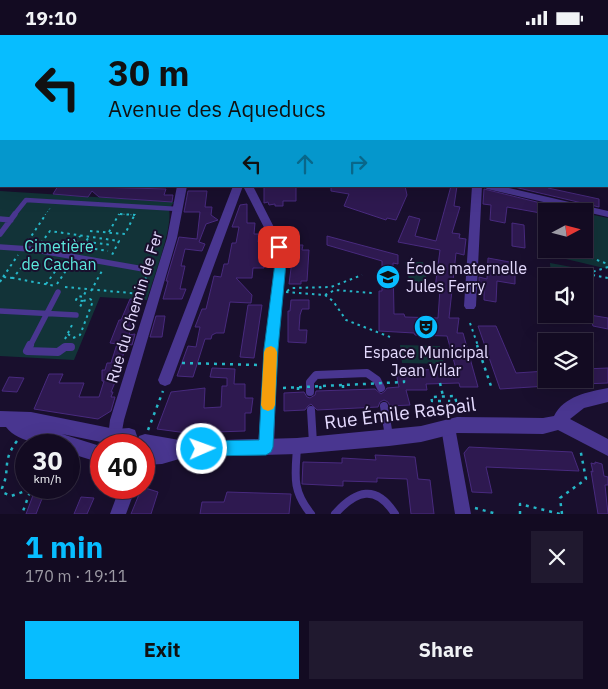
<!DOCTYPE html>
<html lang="en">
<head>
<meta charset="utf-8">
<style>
	:root { --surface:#130b22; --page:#20192f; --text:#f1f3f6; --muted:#9d9ba5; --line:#322b40; --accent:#07bdff }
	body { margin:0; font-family:"IBM Plex Sans",sans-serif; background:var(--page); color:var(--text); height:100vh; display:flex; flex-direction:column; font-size:19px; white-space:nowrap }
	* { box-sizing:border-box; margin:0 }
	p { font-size:16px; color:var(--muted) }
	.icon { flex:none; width:28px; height:28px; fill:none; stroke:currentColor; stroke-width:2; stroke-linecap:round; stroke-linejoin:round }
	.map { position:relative; height:479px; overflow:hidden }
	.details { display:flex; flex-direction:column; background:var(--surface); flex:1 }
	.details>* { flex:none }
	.banner { position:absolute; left:0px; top:0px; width:609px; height:152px; box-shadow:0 5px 20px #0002,0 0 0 1px var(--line); background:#07bdff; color:#111; overflow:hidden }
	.needle { width:32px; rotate:83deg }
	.buttons { position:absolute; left:538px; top:168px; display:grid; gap:10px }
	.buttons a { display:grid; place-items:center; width:55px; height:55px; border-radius:0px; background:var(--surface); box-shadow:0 5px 20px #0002,0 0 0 1px var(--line); font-size:25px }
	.speed { position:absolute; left:15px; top:399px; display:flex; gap:10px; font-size:25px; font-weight:700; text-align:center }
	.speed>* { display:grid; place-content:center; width:65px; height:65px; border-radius:50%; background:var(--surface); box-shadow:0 5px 20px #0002,0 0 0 1px var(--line); line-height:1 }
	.speed small { font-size:12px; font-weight:400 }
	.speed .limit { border:8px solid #d22; background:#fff; color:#111 }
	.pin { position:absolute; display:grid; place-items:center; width:42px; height:42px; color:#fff; margin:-21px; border-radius:10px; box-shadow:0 2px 8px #0006 }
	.me { position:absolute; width:55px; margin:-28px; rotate:88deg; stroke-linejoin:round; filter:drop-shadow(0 0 4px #0008) }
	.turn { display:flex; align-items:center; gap:18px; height:105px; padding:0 25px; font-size:22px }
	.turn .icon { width:65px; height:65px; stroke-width:2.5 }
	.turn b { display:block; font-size:35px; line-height:42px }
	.lanes { display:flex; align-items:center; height:48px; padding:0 25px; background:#0003; justify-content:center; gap:25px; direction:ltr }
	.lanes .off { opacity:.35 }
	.round { display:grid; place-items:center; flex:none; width:52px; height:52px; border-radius:0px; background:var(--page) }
	.summary { display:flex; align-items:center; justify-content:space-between; height:85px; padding:0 25px }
	h1 { font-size:30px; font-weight:800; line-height:38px; color:var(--accent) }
	.primary-button { display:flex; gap:10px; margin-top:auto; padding:10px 25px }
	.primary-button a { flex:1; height:58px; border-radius:0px; background:var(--accent); color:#111; font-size:20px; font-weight:800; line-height:58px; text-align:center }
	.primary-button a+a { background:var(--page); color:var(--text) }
	.status { display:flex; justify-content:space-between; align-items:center; height:35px; padding:0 25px; background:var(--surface); direction:ltr }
	.status svg { height:14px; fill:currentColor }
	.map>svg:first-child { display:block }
	.green { fill:#123338 }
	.building { fill:#2e1950; stroke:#482a7e }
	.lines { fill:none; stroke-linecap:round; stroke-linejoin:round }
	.path-far2 { stroke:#26b7c8; stroke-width:1; stroke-dasharray:1 2.5; stroke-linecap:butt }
	.path-far1 { stroke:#26b7c8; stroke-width:2; stroke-dasharray:2.5 4; stroke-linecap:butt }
	.path { stroke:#26b7c8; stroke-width:2.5; stroke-dasharray:3 5; stroke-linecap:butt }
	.service-far2 { stroke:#493690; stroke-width:4.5 }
	.service-far1 { stroke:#493690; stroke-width:5.5 }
	.service { stroke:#493690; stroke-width:8 }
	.minor { fill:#493690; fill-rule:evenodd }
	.tertiary { fill:#493690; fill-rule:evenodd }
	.path-bridge { stroke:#26b7c8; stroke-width:2.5; stroke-dasharray:3 5; stroke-linecap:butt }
	.route { fill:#07bdff; stroke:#057ba6 }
	.slow { fill:#f59e0b }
	.labels { text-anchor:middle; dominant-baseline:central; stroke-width:4; stroke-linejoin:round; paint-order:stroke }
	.park-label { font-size:16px; fill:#5ceadf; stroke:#190f2d }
	.poi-label { font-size:16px; fill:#e5dbff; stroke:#190f2d; text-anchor:start }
	.street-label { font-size:16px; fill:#e5dbff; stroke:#190f2d }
	.near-street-label { font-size:19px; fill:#e5dbff; stroke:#190f2d }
</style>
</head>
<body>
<div class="status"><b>19:10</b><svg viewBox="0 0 49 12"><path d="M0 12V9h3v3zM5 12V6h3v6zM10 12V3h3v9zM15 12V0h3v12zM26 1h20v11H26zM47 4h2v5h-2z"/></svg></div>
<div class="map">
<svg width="608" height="479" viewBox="0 0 608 479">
	<rect width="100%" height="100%" fill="#190f2d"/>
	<!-- green -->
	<path class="green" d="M0,156L174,167L169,174C173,194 153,243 147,265L100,262L74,325L0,321Z
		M584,178L608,183V234L566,224L565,214H584Z
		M405,227H423L429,254H411Z
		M550,228L588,235L590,248L584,246V241L551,240Z
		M400,310L440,311L444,329L402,328Z"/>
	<!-- building -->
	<path class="building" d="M58,151L166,154L164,160H173L172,167L99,162L92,156L88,162L53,159Z
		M264,151H296V166H283V171H275V169L269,170L268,167L264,168Z
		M331,151H405L407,160L396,185L387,183L386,185L344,171L349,159L331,156Z
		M451,151H457L454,171L460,172L452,198L460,199L459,203L466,204L464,220L456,218L449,283H459L457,298H463L478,352H460L459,348L426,349L427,355H406L410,370L390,371L388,367L384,365L380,367L378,372L317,375L311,369L308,371L305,375L284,376V358L304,357L307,362L310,363L315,360L316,356L375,354L381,359L385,356L387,353L399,352L395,333L415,335L456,334L447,301L415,300L414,298L379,296V256H382V226L327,210V201L398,220V229L393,228L394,279H404L405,282L438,283L440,254L435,253L440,215L398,207L409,181L420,184L415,201L436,206Z
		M510,151H548V153L599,164V172Z
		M484,154L565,174V176L548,174L546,179L507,172L505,188L490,185L491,170L483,169Z
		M188,156H207L205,172H212L211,180L218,185L206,189L199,207L205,209L202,216L185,214L181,231H185L180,254H186L182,264H163L168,246H166L179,202L197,204L200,177H184Z
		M247,169V188H255L254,199H259L258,207H263L262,214H266L264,233H253L252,243H236L252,260L251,268L230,267L224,298H216L212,300L211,304H205L193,342L177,341L188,311L196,312L200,292H195L202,274H206L214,241L221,242L224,229H228L232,208H236L239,192H232L240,170Z
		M512,188L524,190L525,213L512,211Z
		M294,210H303L302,215H309L307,246H301V249H289Z
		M488,223L515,228V249L497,246L496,267L484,265V253L479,252V242L487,244Z
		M130,264L140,265L129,300L135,299L132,310L126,309L121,328H123L111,357H113L111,362H115L111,376L98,384L34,374L49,339H63L59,348H84L79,362H99L104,346H102V335H105L107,328H111L117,309L110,308L119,285H121Z
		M291,265H309V274H302L300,280L299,295H307L306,308L288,307V276H290Z
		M248,270H262L254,323L240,322Z
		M590,280L608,283V294L593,291Z
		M156,281H165L162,302H150Z
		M478,291H496L516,338L546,336V344H562L563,350L500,354Z
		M212,333L235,334L234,349H245V363H253L251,378H245V396L187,398L157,394L171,357L205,353L204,373L221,372L222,351H227V343L210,342Z
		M608,333V348L584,349V334Z
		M9,342L24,343L17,357L2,356Z
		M469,412L572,417L579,436L486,432L492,458L472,457L464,418Z
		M375,420L415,422L418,444L430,445L434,479H411L407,444L377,443V447L343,446V451L302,449L303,427L342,428V423L376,425Z
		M595,427L602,429L604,441L608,442V450H605L608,479H598L591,436L593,437L591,428L595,429Z
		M142,452L158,457L151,479H131Z
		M35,455L45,456L36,479H26Z
		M227,457L291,459L289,479H200L202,467H224Z
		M81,462L94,463L87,479H74Z"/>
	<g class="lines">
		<!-- path-far2 -->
		<path class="path-far2" d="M588,0L608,1
			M185,1L187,0
			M120,179L135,180
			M45,180L51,172
			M119,180L120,178
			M135,180L136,178"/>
		<!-- path-far1 -->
		<path class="path-far1" d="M120,179L135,180
			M584,184L596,185
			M90,196L125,199L135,179
			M109,197L119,179
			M28,206L46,179
			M87,207L112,210
			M41,208L50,196L119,206L111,222
			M82,212L108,216
			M72,213L80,201
			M581,214L594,224L608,229
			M79,216L89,202
			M30,222L13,243L55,251
			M608,232L592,237L593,240L608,243
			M3,242L18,220
			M0,247L3,242L13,243
			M46,249L62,227
			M57,249L71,228
			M65,252L141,259L146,242
			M91,256L103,234
			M287,256L292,253L331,252L362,240
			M286,257L325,260L333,266L346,285L390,302
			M325,260L335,255L373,258
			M83,266L76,265L78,261L83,262L86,256
			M470,288L478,311
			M68,299L73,303L80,300L93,266L90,264L83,266L79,274
			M65,304L73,288"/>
		<!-- path -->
		<path class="path" d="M477,310L492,354
			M182,328L260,330
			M404,339V341
			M440,348L443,361
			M343,350V354
			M320,351L321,355
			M298,352V357
			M441,366H432L431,362L455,361L456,366H448
			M148,395L163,356
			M17,406C1,427 11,434 2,453L4,458L11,461L31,454L22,479
			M475,473L497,479
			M520,479V469L560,479
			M562,479L560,463L586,444L580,413"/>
		<!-- service-far2 -->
		<path class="service-far2" d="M14,180L26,165L178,174"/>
		<!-- service-far1 -->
		<path class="service-far1" d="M0,184L11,185
			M0,199L15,179
			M0,212L30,214L149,235
			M0,276L76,280
			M30,311L58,257"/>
		<!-- service -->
		<path class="service" d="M30,310L27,316L58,317L65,312H71
			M310,357V347L316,340L367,338L377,345L381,353
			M384,371L389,401
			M311,375L313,408
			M297,413C295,441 292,456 311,479
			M335,479C356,455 376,449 395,479"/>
		<!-- minor -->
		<path class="minor" d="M246,0H256L257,1H245Z
			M317,0H332L333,1H318Z
			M427,0H433V1H427Z
			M469,0H475V1H469Z
			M516,0H522V1H516Z
			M563,0H569V1H563Z
			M0,3H1V7H0Z
			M0,25H1V29H0Z
			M0,54H1V58H0Z
			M0,90H1V94H0Z
			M0,144H1V150H0Z
			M177,151H187L177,203L124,385L120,407L115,409L110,407L108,402L110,385L167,203Z
			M233,151H243L172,345L170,349L165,351L160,349L158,345Z
			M243,151H253L284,212L286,222L277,314L274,412L271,417L266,419L261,417L258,412L265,314L276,222L274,212Z
			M472,151H482L476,271L474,274H466L464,271Z
			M483,151H501L608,176V182L487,154Z
			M448,385L453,387L455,392L471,479H455L441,392L443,387Z
			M120,452H136L126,479H110Z"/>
		<!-- tertiary -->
		<path class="tertiary" d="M608,353V367L584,373L570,384L608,404V421L558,395L543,399L457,398L421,407L389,411L297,419L186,422L162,429L144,430V410H138L137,407L139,401L145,399L185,406L297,403L421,391L457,382L543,383L554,381C564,361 588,357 608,353Z
			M0,376L31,377L115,394L129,393L135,395L137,401L135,407L120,410H101V428L69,418V410C49,410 19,409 6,392H0ZM62,399L101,407L100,411Z"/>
		<!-- path-bridge -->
		<path class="path-bridge" d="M283,353L404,347V341"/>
	</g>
	<!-- route -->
	<path class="route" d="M279,209L284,212L286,228L278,314L273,412L271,417L266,420L202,421L196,419L194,414L196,408L202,406L259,405L264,314L275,228L273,212Z"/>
	<!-- slow -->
	<path class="slow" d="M271,311L275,313L277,317L275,370L273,374L268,376L263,374L261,370L264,317L266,313Z"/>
	<!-- icons -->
	<defs>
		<g id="school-disc" transform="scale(1.25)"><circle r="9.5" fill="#07bdff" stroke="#190f2d"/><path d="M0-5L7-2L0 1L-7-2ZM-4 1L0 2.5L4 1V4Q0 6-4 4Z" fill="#111"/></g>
		<g id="theatre-disc" transform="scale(1.25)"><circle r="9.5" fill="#07bdff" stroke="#190f2d"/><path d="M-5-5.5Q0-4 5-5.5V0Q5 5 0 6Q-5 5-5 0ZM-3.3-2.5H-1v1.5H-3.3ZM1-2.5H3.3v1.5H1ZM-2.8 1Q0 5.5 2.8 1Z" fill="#111"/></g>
	</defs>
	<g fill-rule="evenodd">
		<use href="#school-disc" x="388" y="242"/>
		<use href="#theatre-disc" x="426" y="292"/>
	</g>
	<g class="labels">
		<!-- park labels -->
		<g class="park-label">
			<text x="59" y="211">Cimetière<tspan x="59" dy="18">de Cachan</tspan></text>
		</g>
		<!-- poi labels -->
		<g class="poi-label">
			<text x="406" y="233">École maternelle<tspan x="406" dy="18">Jules Ferry</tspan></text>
			<text x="426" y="317" text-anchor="middle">Espace Municipal<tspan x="426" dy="18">Jean Vilar</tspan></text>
		</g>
		<!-- street labels -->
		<g class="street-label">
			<text transform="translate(134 272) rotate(-73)">Rue du Chemin de Fer</text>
		</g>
		<!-- near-street labels -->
		<g class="near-street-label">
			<text transform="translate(400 378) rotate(-7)">Rue Émile Raspail</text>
		</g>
	</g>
</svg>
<div class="buttons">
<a><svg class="needle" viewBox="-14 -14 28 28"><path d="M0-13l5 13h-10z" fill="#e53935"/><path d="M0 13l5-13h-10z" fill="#9d9ba5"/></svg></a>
<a><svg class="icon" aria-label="sound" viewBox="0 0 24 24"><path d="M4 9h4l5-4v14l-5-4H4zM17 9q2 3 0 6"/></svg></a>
<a><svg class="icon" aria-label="layers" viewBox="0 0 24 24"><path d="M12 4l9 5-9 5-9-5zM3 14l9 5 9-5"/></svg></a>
</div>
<div class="speed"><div>30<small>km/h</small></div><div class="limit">40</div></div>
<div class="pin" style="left:279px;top:212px;background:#d93025"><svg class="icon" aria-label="arrive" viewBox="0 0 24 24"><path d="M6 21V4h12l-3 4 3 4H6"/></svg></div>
<svg class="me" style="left:202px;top:414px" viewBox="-20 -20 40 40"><circle r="17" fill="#07bdff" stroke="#fff" stroke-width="3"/><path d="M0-11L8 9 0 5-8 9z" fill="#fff"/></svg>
<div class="banner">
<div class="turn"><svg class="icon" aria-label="left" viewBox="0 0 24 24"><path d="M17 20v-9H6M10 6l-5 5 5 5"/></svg><div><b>30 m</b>Avenue des Aqueducs</div></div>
<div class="lanes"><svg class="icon" aria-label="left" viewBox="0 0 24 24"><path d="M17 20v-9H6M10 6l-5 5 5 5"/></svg><svg class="icon off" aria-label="ahead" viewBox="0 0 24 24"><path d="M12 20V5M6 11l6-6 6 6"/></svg><svg class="icon off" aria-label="right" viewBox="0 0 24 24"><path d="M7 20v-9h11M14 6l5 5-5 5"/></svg></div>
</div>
</div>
<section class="details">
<div class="summary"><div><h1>1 min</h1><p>170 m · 19:11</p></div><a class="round"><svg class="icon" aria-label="close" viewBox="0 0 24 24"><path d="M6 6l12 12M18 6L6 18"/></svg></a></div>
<div class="primary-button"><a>Exit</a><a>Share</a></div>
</section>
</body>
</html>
